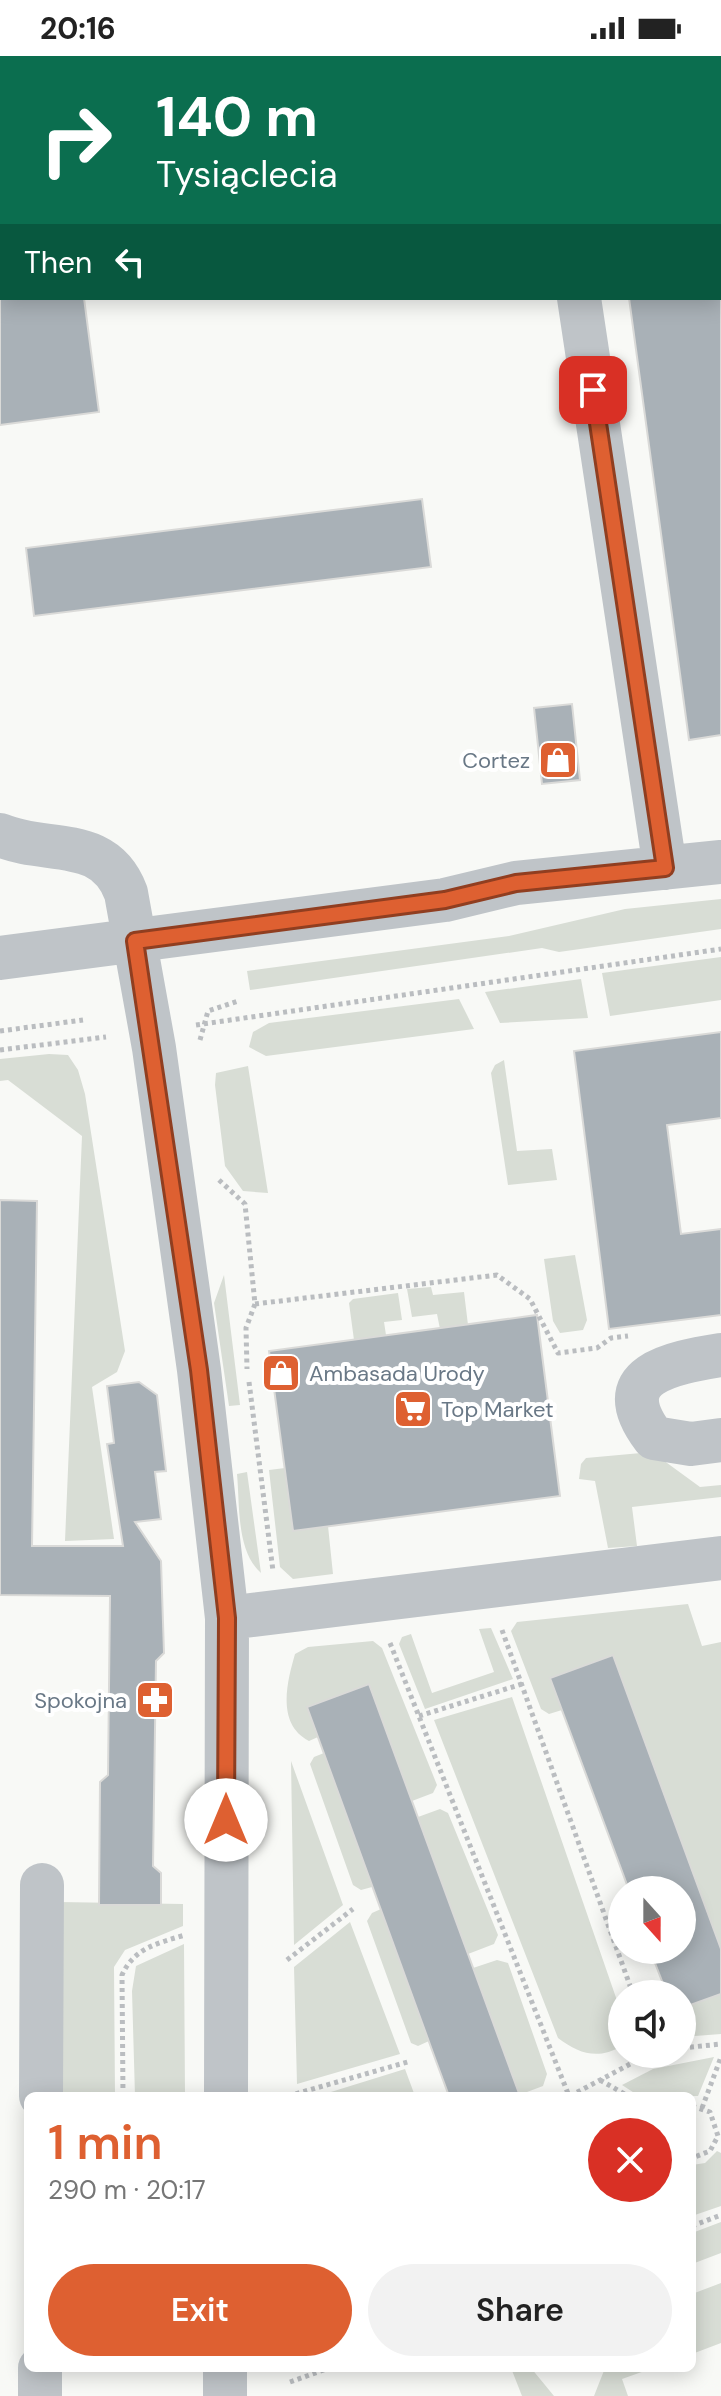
<!DOCTYPE html>
<html lang="en">
<head>
<meta charset="utf-8">
<style>
	:root { --surface:#fff; --page:#f2f2f2; --text:#222; --muted:#767676; --accent:#de6031 }
	body { margin:0; font-family:"DM Sans",sans-serif; background:var(--page); color:var(--text); height:100vh; display:flex; flex-direction:column; font-size:30px; white-space:nowrap }
	* { box-sizing:border-box; margin:0 }
	p { font-size:26px; color:var(--muted) }
	.icon { flex:none; width:44px; height:44px; fill:none; stroke:currentColor; stroke-width:2; stroke-linecap:round; stroke-linejoin:round }
	.map { position:relative; flex:1; overflow:hidden }
	.panel { position:absolute; left:24px; top:2036px; width:672px; height:280px; display:flex; flex-direction:column; background:var(--surface); border-radius:12px; box-shadow:0 4px 20px #0003 }
	.panel>* { flex:none }
	.hud { position:absolute; left:0px; top:0px; width:722px; height:244px; box-shadow:0 4px 20px #0003; background:#0b6e4f; color:#fff; overflow:hidden }
	.needle { width:52px; rotate:159deg }
	.controls { position:absolute; left:608px; top:1820px; display:grid; gap:16px }
	.controls a { display:grid; place-items:center; width:88px; height:88px; border-radius:50%; background:var(--surface); box-shadow:0 4px 20px #0003; font-size:40px }
	.pin { position:absolute; display:grid; place-items:center; width:68px; height:68px; color:#fff; margin:-34px; border-radius:16px; box-shadow:0 4px 12px #0006 }
	.me { position:absolute; width:88px; margin:-44px; rotate:0deg; stroke-linejoin:round; filter:drop-shadow(0 0 6px #0008) }
	.turn { display:flex; align-items:center; gap:28px; height:168px; padding:0 24px; font-size:36px }
	.turn .icon { width:104px; height:104px; stroke-width:2.5 }
	.turn b { display:block; font-size:56px; line-height:68px }
	.then { display:flex; align-items:center; height:76px; padding:0 24px; background:#0003; gap:16px; font-size:30px }
	.round { display:grid; place-items:center; flex:none; width:84px; height:84px; border-radius:42px; background:var(--page) }
	.summary { display:flex; align-items:center; justify-content:space-between; height:136px; padding:0 24px }
	h1 { font-size:48px; font-weight:600; line-height:60px; color:var(--accent) }
	.cta { display:flex; gap:16px; margin-top:auto; padding:16px 24px }
	.cta a { flex:1; height:92px; border-radius:48px; background:var(--accent); color:#fff; font-size:32px; font-weight:600; line-height:92px; text-align:center }
	.cta a+a { background:var(--page); color:var(--text) }
	.status { display:flex; justify-content:space-between; align-items:center; height:56px; padding:0 40px; background:var(--surface); direction:ltr }
	.status svg { height:22px; fill:currentColor }
	.map>svg:first-child { display:block }
	.green { fill:#d8ddd5 }
	.building { fill:#a9b1b7; stroke:#dadad8; stroke-width:2 }
	.lines { fill:none; stroke-linecap:round; stroke-linejoin:round }
	.path { stroke:#babdc0; stroke-width:5; stroke-dasharray:4 4; stroke-linecap:butt }
	.minor { stroke:#bfc4c8; stroke-width:44 }
	.route-casing { stroke:#903e20; stroke-width:20 }
	.route { stroke:#de6031; stroke-width:14 }
	.labels { text-anchor:middle; dominant-baseline:central; stroke-width:8; stroke-linejoin:round; paint-order:stroke }
	.poi-label { font-size:22px; fill:#697886; stroke:#fff; text-anchor:end }
</style>
</head>
<body>
<div class="status"><b>20:16</b><svg viewBox="0 0 49 12"><path d="M0 12V9h3v3zM5 12V6h3v6zM10 12V3h3v9zM15 12V0h3v12zM26 1h20v11H26zM47 4h2v5h-2z"/></svg></div>
<div class="map">
<svg width="721" height="2340" viewBox="0 0 721 2340">
	<rect width="100%" height="100%" fill="#f8f9f6"/>
	<!-- green -->
	<path class="green" d="M721,843V873L559,896L542,892L250,934L247,915L509,880L625,853Z
		M721,901V944L610,960L602,917Z
		M581,923L588,962L500,967L485,936Z
		M459,943L474,973L266,1000L249,991L253,976L269,967Z
		M49,998L68,999L78,1014L85,1038L125,1295L117,1316L92,1331L114,1483L65,1485L82,1080L8,1024L0,1025V1003Z
		M504,1004L517,1095L552,1093L557,1124L508,1129L491,1017L495,1009Z
		M248,1010L268,1137L243,1135L225,1110L215,1029L216,1017Z
		M575,1199L587,1264L583,1274L560,1277L553,1265L544,1203Z
		M224,1219L240,1349L229,1350L214,1247Z
		M431,1231L433,1239L464,1236L468,1269L440,1273L437,1258L412,1261L407,1233Z
		M398,1237L402,1264L384,1266L386,1279L354,1284L349,1247L353,1243Z
		M652,1396L700,1431L721,1429V1441L632,1451L637,1490L608,1492L595,1425L579,1423L581,1408L586,1402Z
		M285,1412L293,1475L328,1470L333,1518L293,1523L280,1511L269,1414Z
		M247,1416L261,1517C236,1495 240,1449 237,1418Z
		M688,1548L702,1590L721,1586V1893L612,1600L551,1622L562,1654L549,1658L541,1653L511,1575L517,1566Z
		M491,1572L513,1623L425,1653L399,1588L402,1581L411,1578L432,1637L494,1616L479,1573Z
		M373,1585L382,1592L437,1729L433,1737L412,1745L369,1628L307,1651L318,1681L309,1685C276,1668 287,1626 295,1598L308,1591Z
		M512,1641L622,1959V1990C598,2004 579,1998 558,1982L434,1664Z
		M324,1697L372,1831L361,1834L353,1829L310,1708L314,1701Z
		M291,1705L343,1849L294,1889Z
		M440,1753L448,1757L498,1879L494,1888L468,1898L418,1761Z
		M59,1846L183,1848V1870L125,1894L114,1911L115,2040H58Z
		M381,1853L429,1985L418,1990L411,1987L367,1865L372,1857Z
		M350,1866L400,1998L297,2028L294,1911Z
		M184,1888L185,2040H135L132,1935L136,1910Z
		M497,1904L508,1907L547,2018L543,2030L519,2039L473,1912Z
		M721,1938V1978L682,1981V1952Z
		M714,2001L698,2040H639L622,2029L653,2013Z
		M405,2013L415,2040H318Z
		M717,2095L721,2097V2150L692,2160V2109L705,2107Z
		M721,2166V2197L692,2208V2177Z
		M721,2227V2287L692,2298V2238Z
		M511,2312H531L554,2340H522Z
		M605,2312H653L622,2323L628,2340H594Z"/>
	<!-- building -->
	<path class="building" d="M0,242H84L99,356L0,369Z
		M629,242H721V679L689,684Z
		M422,443L431,511L34,560L26,492Z
		M572,648L580,724L542,728L534,652Z
		M721,976V1062L667,1069L681,1178L721,1173V1259L609,1273L574,995Z
		M0,1144L37,1145L32,1490H123L107,1388L114,1387L107,1330L139,1326L157,1339L166,1415L155,1416L161,1463L135,1466L161,1505L164,1597L156,1605L153,1810L161,1817V1849H99L100,1726L108,1719L110,1540L0,1539Z
		M537,1259L560,1440L293,1475L269,1295Z
		M613,1599L721,1893V1938L682,1952V1938H667L650,1894H682V1834H629L550,1622Z
		M369,1628L468,1898L520,2040H449L436,2005L307,1651Z"/>
	<g class="lines">
		<!-- path -->
		<path class="path" d="M196,969L721,893
			M0,975L83,964
			M200,984L208,955L238,945
			M0,994L106,981
			M219,1124L245,1148L255,1248L246,1272L247,1313
			M255,1248L497,1219L530,1243L558,1297L597,1292L611,1282L628,1280
			M249,1326L273,1515
			M502,1574L633,1938
			M390,1587L569,2040
			M419,1660L522,1628
			M287,1904L353,1853
			M682,1992L721,1988
			M600,2024L628,2040
			M123,2040L122,1919C134,1892 158,1887 185,1879
			M288,2040L411,2005
			M570,2040L649,1998
			M692,2050L710,2056L718,2080L710,2095L692,2102
			M702,2052L721,2001
			M692,2170L721,2159
			M290,2326L329,2312"/>
		<!-- minor -->
		<path class="minor" d="M541,0V2
			M579,242L665,812
			M0,779C46,799 104,778 126,837L154,992L199,1314L227,1562L226,2040
			M0,902L445,844L516,827L721,806
			M721,1299C672,1307 605,1318 654,1382L691,1388L721,1384
			M227,1562L721,1502
			M41,2040L42,1829
			M40,2340V2312
			M225,2340V2312"/>
	</g>
	<g class="lines">
		<!-- route casing -->
		<g class="route-casing">
			<path id="route" d="M226,1764L227,1562L199,1314L135,885L445,844L516,827L665,812L593,334"/>
		</g>
		<!-- route -->
		<use href="#route" class="route"/>
	</g>
	<!-- icons -->
	<defs>
		<g id="shop-square" transform="scale(2)"><rect x="-9" y="-9" width="18" height="18" rx="4" fill="#de6031" stroke="#fff"/><path d="M-5-2.5h2.3a2.7 3.5 0 0 1 5.4 0H5L5.5 6h-11ZM-1.5-2.5h3a1.5 2.3 0 0 0-3 0Z" fill="#fff"/></g>
		<g id="supermarket-square" transform="scale(2)"><rect x="-9" y="-9" width="18" height="18" rx="4" fill="#de6031" stroke="#fff"/><path d="M-6-5.5h2.5l.6 2H6L4.5 2H-2.5L-4.4-4H-6ZM-1.5 3.2a1.3 1.3 0 1 0 .1 0ZM3 3.2a1.3 1.3 0 1 0 .1 0Z" fill="#fff"/></g>
		<g id="pharmacy-square" transform="scale(2)"><rect x="-9" y="-9" width="18" height="18" rx="4" fill="#de6031" stroke="#fff"/><path d="M-2-6h4v4h4v4h-4v4h-4v-4h-4v-4h4Z" fill="#fff"/></g>
	</defs>
	<g fill-rule="evenodd">
		<use href="#shop-square" x="558" y="704"/>
		<use href="#shop-square" x="281" y="1317"/>
		<use href="#supermarket-square" x="413" y="1353"/>
		<use href="#pharmacy-square" x="155" y="1644"/>
	</g>
	<g class="labels">
		<!-- poi labels -->
		<g class="poi-label">
			<text x="530" y="704">Cortez</text>
			<text x="309" y="1317" text-anchor="start">Ambasada Urody</text>
			<text x="441" y="1353" text-anchor="start">Top Market</text>
			<text x="127" y="1644">Spokojna</text>
		</g>
	</g>
</svg>
<div class="controls">
<a><svg class="needle" viewBox="-14 -14 28 28"><path d="M0-13l5 13h-10z" fill="#e53935"/><path d="M0 13l5-13h-10z" fill="#767676"/></svg></a>
<a><svg class="icon" aria-label="sound" viewBox="0 0 24 24"><path d="M4 9h4l5-4v14l-5-4H4zM17 9q2 3 0 6"/></svg></a>
</div>
<div class="pin" style="left:593px;top:334px;background:#d93025"><svg class="icon" aria-label="arrive" viewBox="0 0 24 24"><path d="M6 21V4h12l-3 4 3 4H6"/></svg></div>
<svg class="me" style="left:226px;top:1764px" viewBox="-20 -20 40 40"><circle r="19" fill="#fff"/><path d="M0-13L10 11 0 6-10 11z" fill="#de6031"/></svg>
<div class="hud">
<div class="turn"><svg class="icon" aria-label="right" viewBox="0 0 24 24"><path d="M7 20v-9h11M14 6l5 5-5 5"/></svg><div><b>140 m</b>Tysiąclecia</div></div>
<div class="then">Then<svg class="icon" aria-label="left" viewBox="0 0 24 24"><path d="M17 20v-9H6M10 6l-5 5 5 5"/></svg></div>
</div>
<section class="panel">
<div class="summary"><div><h1>1 min</h1><p>290 m · 20:17</p></div><a class="round" style="background:#d93025;color:#fff"><svg class="icon" aria-label="close" viewBox="0 0 24 24"><path d="M6 6l12 12M18 6L6 18"/></svg></a></div>
<div class="cta"><a>Exit</a><a>Share</a></div>
</section>
</div>
</body>
</html>
